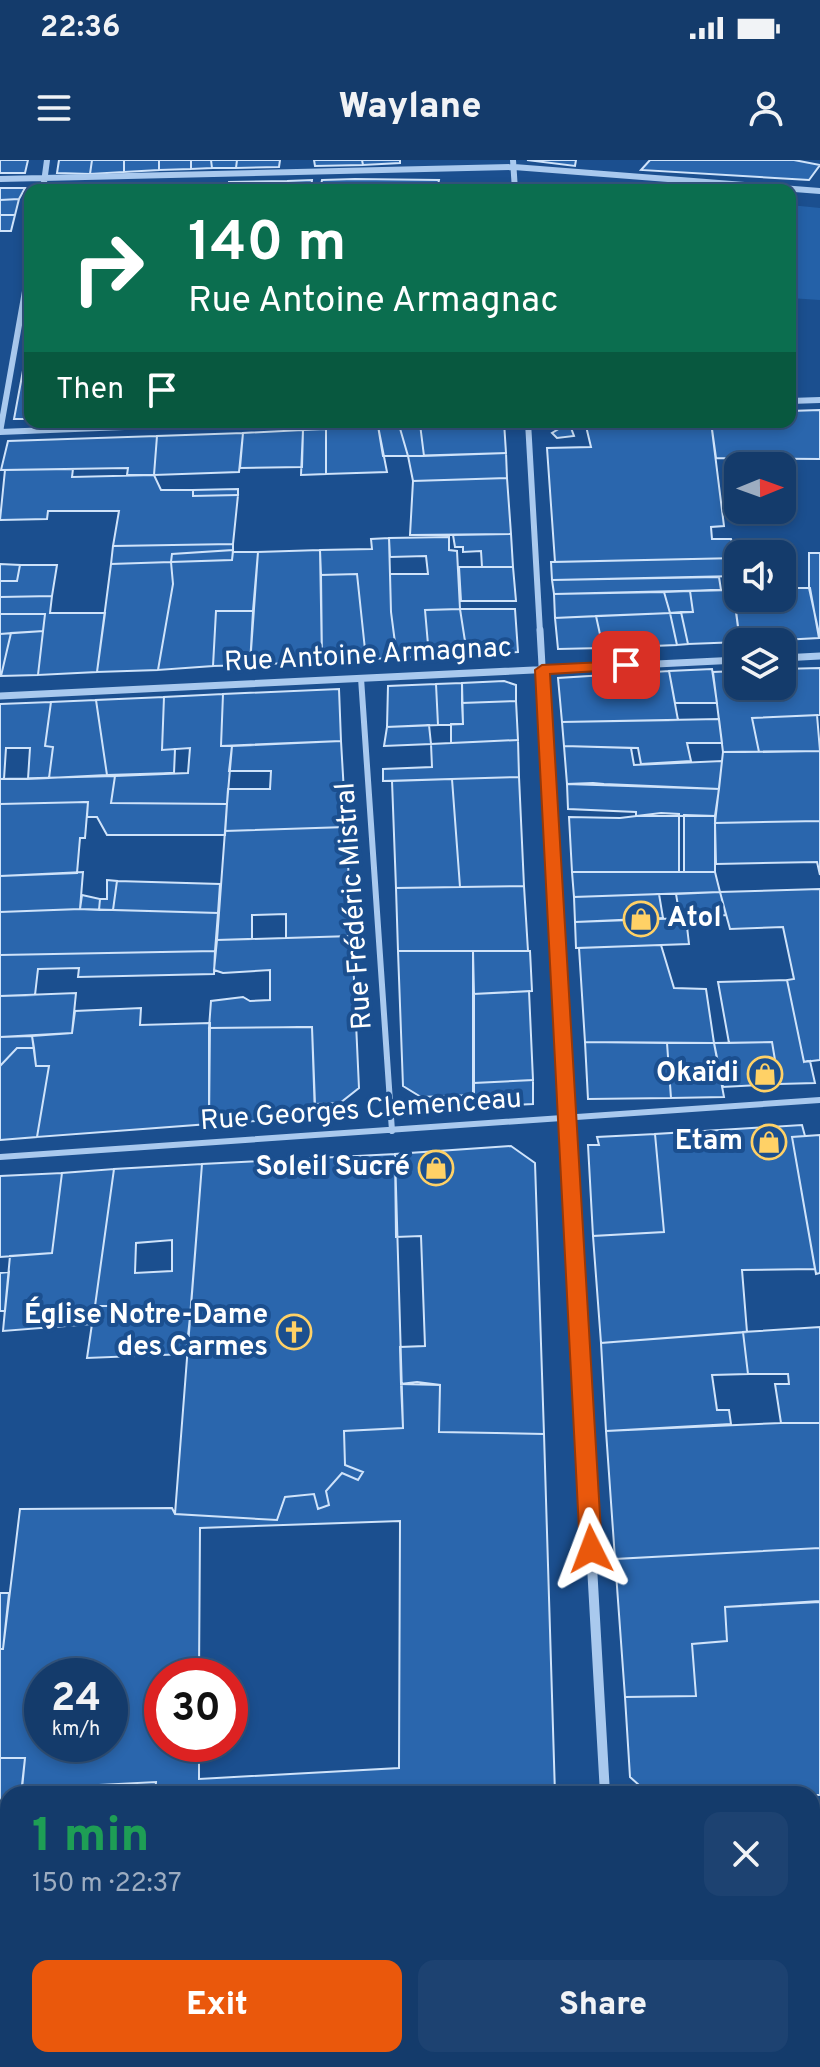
<!DOCTYPE html>
<html lang="en">
<head>
<meta charset="utf-8">
<style>
	:root { --surface:#143b6b; --page:#1d4271; --text:#f1f3f6; --muted:#9dadc1; --line:#33557e; --accent:#ea580c }
	body { margin:0; font-family:Overpass,sans-serif; background:var(--page); color:var(--text); height:100vh; display:flex; flex-direction:column; font-size:30px; white-space:nowrap }
	* { box-sizing:border-box; margin:0 }
	p { font-size:26px; color:var(--muted) }
	.icon { flex:none; width:44px; height:44px; fill:none; stroke:currentColor; stroke-width:2; stroke-linecap:round; stroke-linejoin:round }
	.map { position:relative; flex:1; overflow:hidden }
	.details { position:absolute; left:0px; top:1626px; width:820px; height:282px; display:flex; flex-direction:column; background:var(--surface); border-radius:24px 24px 0 0; box-shadow:0 4px 12px #0003,0 0 0 2px var(--line) }
	.details>* { flex:none }
	.banner { position:absolute; left:24px; top:24px; width:772px; height:244px; border-radius:16px; box-shadow:0 4px 12px #0003,0 0 0 2px var(--line); background:#0b6e4f; color:#fff; overflow:hidden }
	.needle { width:52px; rotate:89deg }
	.controls { position:absolute; left:724px; top:292px; display:grid; gap:16px }
	.controls a { display:grid; place-items:center; width:72px; height:72px; border-radius:16px; background:var(--surface); box-shadow:0 4px 12px #0003,0 0 0 2px var(--line); font-size:40px }
	.speed { position:absolute; left:24px; top:1498px; display:flex; gap:16px; font-size:40px; font-weight:700; text-align:center }
	.speed>* { display:grid; place-content:center; width:104px; height:104px; border-radius:50%; background:var(--surface); box-shadow:0 4px 12px #0003,0 0 0 2px var(--line); line-height:1 }
	.speed small { font-size:20px; font-weight:400 }
	.speed .limit { border:12px solid #d22; background:#fff; color:#111 }
	.pin { position:absolute; display:grid; place-items:center; width:68px; height:68px; color:#fff; margin:-34px; border-radius:16px; box-shadow:0 4px 12px #0006 }
	.me { position:absolute; width:88px; margin:-44px; rotate:357deg; stroke-linejoin:round; filter:drop-shadow(0 0 6px #0008) }
	.turn { display:flex; align-items:center; gap:28px; height:168px; padding:0 32px; font-size:36px }
	.turn .icon { width:104px; height:104px; stroke-width:2.5 }
	.turn b { display:block; font-size:56px; line-height:68px }
	.then { display:flex; align-items:center; height:76px; padding:0 32px; background:#0003; gap:16px; font-size:30px }
	.round { display:grid; place-items:center; flex:none; width:84px; height:84px; border-radius:16px; background:var(--page) }
	.summary { display:flex; align-items:center; justify-content:space-between; height:136px; padding:0 32px }
	h1 { font-size:48px; font-weight:800; line-height:60px; color:#1e9e55 }
	.action { display:flex; gap:16px; margin-top:auto; padding:16px 32px }
	.action a { flex:1; height:92px; border-radius:16px; background:var(--accent); color:#fff; font-size:32px; font-weight:800; line-height:92px; text-align:center }
	.action a+a { background:var(--page); color:var(--text) }
	.status { display:flex; justify-content:space-between; align-items:center; height:56px; padding:0 40px; background:var(--surface); direction:ltr }
	.status svg { height:22px; fill:currentColor }
	header { display:flex; justify-content:space-between; align-items:center; height:104px; padding:0 32px; background:var(--surface); font-size:36px; font-weight:800 }
	.map>svg:first-child { display:block }
	.green { fill:#2461a8 }
	.building { fill:#2a66ad; stroke:#cfe3fa; stroke-width:2; fill-rule:evenodd }
	.lines { fill:none; stroke-linecap:round; stroke-linejoin:round }
	.pedestrian { stroke:#a9c9ee; stroke-width:6 }
	.minor-far2 { stroke:#a9c9ee; stroke-width:6 }
	.minor-far1 { stroke:#a9c9ee; stroke-width:7 }
	.minor { stroke:#a9c9ee; stroke-width:10 }
	.route { fill:#ea580c; stroke:#983908; stroke-width:2 }
	.labels { text-anchor:middle; dominant-baseline:central; stroke-width:8; stroke-linejoin:round; paint-order:stroke }
	.street-label { font-size:28px; fill:#fff; stroke:#1b4f8f }
	.poi-label { font-size:28px; font-weight:bold; fill:#fff; stroke:#1b4f8f; text-anchor:end }
</style>
</head>
<body>
<div class="status"><b>22:36</b><svg viewBox="0 0 49 12"><path d="M0 12V9h3v3zM5 12V6h3v6zM10 12V3h3v9zM15 12V0h3v12zM26 1h20v11H26zM47 4h2v5h-2z"/></svg></div>
<header><svg class="icon" aria-label="menu" viewBox="0 0 24 24"><path d="M4 6h16M4 12h16M4 18h16"/></svg>Waylane<svg class="icon" aria-label="person" viewBox="0 0 24 24"><circle cx="12" cy="8" r="4"/><path d="M4 21q1-7 8-7t8 7"/></svg></header>
<div class="map">
<svg width="820" height="1907" viewBox="0 0 820 1907">
	<rect width="100%" height="100%" fill="#1b4f8f"/>
	<!-- green -->
	<path class="green" d="M790,45L820,48V140L790,138Z"/>
	<!-- building -->
	<path class="building" d="M0,0H28L25,13H0Z
		M59,0H92L90,14L57,13Z
		M92,0H124V12L90,14Z
		M124,0H159V10L124,12Z
		M159,0H191V9L159,10Z
		M191,0H211L212,8L191,9Z
		M211,0H237L236,8H212Z
		M237,0H280L279,7L236,8Z
		M314,0H362L363,5L315,6Z
		M362,0H400V3L363,5Z
		M527,0H576L575,6Z
		M650,0H794L820,5L809,20L641,10Z
		M312,20L311,30H288V21Z
		M322,20L355,19L439,20L437,30H320Z
		M288,21V30H228L229,22Z
		M219,23L218,30H177L178,24Z
		M178,24L177,30H114L115,26Z
		M115,26L114,30H58L64,27Z
		M0,28H25L19,39L0,40Z
		M19,39L15,55H0V40Z
		M0,55H15L11,71H0Z
		M27,189H30V259H14Z
		M820,250V299L716,298L711,262H790V251Z
		M461,262H504L506,293L424,296L420,264Z
		M585,262H711L724,366L711,367L712,379H731L738,398L555,402L547,288L591,287Z
		M420,264L424,296H408L399,265Z
		M399,265L408,296H383L378,266Z
		M378,266L387,312L326,314V269Z
		M562,267L571,268L574,276L557,278L552,273Z
		M326,269V314L301,315L303,270Z
		M303,270L302,307L240,308L243,273Z
		M243,273L239,312L154,315L157,276Z
		M157,276L154,315H127L128,308L1,310L8,281Z
		M506,293L507,318L413,321L408,296Z
		M73,309L72,317L154,315L161,330H193V336L238,335L233,384L113,386L119,351H48L47,359L0,360L5,310Z
		M507,318L511,374L410,375L413,321Z
		M238,329V335L193,336V330Z
		M511,374L513,407H482L481,391L463,392V387H455L453,375Z
		M449,377V390L457,391L460,449L425,450L429,496L397,498L391,452L390,414H428L426,396L390,397L389,378Z
		M389,378L391,452L397,498L366,499L357,414L321,415L320,390L372,389L371,379Z
		M233,384V390L172,394L171,402L111,404L113,386Z
		M233,390L232,400L171,402L172,394Z
		M320,390L322,501L250,505L258,392Z
		M233,392H258L253,451H216L213,506L158,510L173,424L171,402L232,400Z
		M809,393H820V478L809,428Z
		M738,398V416L552,420L551,402Z
		M171,402L173,424L158,510L97,512L111,404Z
		M0,404L20,405L17,421H0Z
		M20,405H57L52,436L0,437V421H17Z
		M459,407H513L516,441H461Z
		M357,414L366,499L322,501L321,415Z
		M719,417L721,430L554,434L552,420Z
		M782,428H810L819,478L740,482L735,443L778,442L777,438H782Z
		M738,429V438H777L778,442L735,443L733,430Z
		M733,430L740,482L688,484L681,452H693L690,431Z
		M690,431L693,452L670,453L664,432Z
		M664,432L670,453L555,458L554,434Z
		M52,436L50,453H105L97,512L38,515L45,454H0V437Z
		M460,449L467,494L429,496L425,450Z
		M460,449H515L518,492L467,494Z
		M216,451H253L250,505L213,506Z
		M681,452L688,484L677,485L670,453Z
		M670,453L677,485L603,488L596,456Z
		M0,454H45L43,471L0,474Z
		M596,456L603,488L558,489L555,458Z
		M43,471L38,515L1,516L11,473Z
		M11,473L1,516H0V474Z
		M820,508V555L752,558L759,592H723L713,512L738,511V526H782V509Z
		M712,509L717,543H675L669,511Z
		M669,511L678,560L562,562L558,518Z
		M504,521L516,525V541L462,543V523Z
		M462,523L463,564L438,565L436,524Z
		M436,524L438,565L387,567L388,526Z
		M339,529L341,581L221,586L223,534Z
		M223,534L221,586H232L227,644L111,643L115,616L188,613L190,588L162,590L164,537Z
		M164,537L162,590L175,589L174,613L107,615L96,540Z
		M96,540L107,615L49,618L53,587L45,586L51,542Z
		M516,541L518,580L451,583V564H463L462,543Z
		M51,542L45,586L53,587L49,618L28,619L30,588H6L4,619H0V544Z
		M817,555L820,591L759,592L752,558Z
		M719,559L722,583H687L691,601L641,604L638,588L564,586L562,562Z
		M429,565L431,584L384,586L387,567Z
		M518,580L519,617L383,621V609L432,607L431,584Z
		M341,581L346,667L225,671L228,629H270L271,611H229L232,586Z
		M564,586L631,588L634,605L722,601L719,629L567,624Z
		M820,591V661L715,663L723,592Z
		M115,616L111,643L227,644L225,675H107L97,657H87L88,642L0,644V619Z
		M519,617L524,726L460,727L452,619Z
		M452,619L460,727L396,728L392,621Z
		M593,623L604,624L719,629L715,656H636V652L568,649L567,624Z
		M88,642L85,678H80L77,713L0,716V644Z
		M661,653L679,654V712H572L569,657L620,658Z
		M684,655L715,656V712H684Z
		M820,661V715L817,702L716,704L715,663Z
		M346,667L352,776L286,778V754L252,755V779L217,780L225,671Z
		M83,712L80,749L0,752V716Z
		M572,712H715L720,732L574,737Z
		M107,720L117,721L113,750H99L100,739H107Z
		M117,721L220,724L218,753L113,750Z
		M524,726L528,791H398L396,728Z
		M820,729V900L804,902L787,820L794,819L783,767L730,769L720,732Z
		M720,732L726,755L680,758L676,734Z
		M659,734L663,758L575,762L574,737Z
		M82,735L100,739L99,750L80,749Z
		M80,749L218,753L215,791L0,795V752Z
		M686,758L689,784L576,788L575,762Z
		M352,776L359,928L340,943L315,944L312,867L209,868L211,841L243,837L250,841L270,840V810L223,813L214,810L217,780Z
		M661,785L674,828L706,829L714,883L585,882L579,788Z
		M215,791L214,814L78,817L79,808L38,809L35,835L0,836V795Z
		M398,791H473V935L421,937L403,926Z
		M473,791H530L532,831L474,834Z
		M787,820L804,902L810,901L815,923L779,924L772,882L729,883L718,822Z
		M529,831L533,920L474,923V834Z
		M76,833L72,873L0,877V836Z
		M141,848L140,865L210,863L209,964L37,977L49,906H36L32,876L72,873L75,851Z
		M312,867L315,957L209,964V868Z
		M32,876L34,888H17L0,906V877Z
		M585,882L667,883L671,938L588,939Z
		M772,882L779,924L723,927L714,883Z
		M667,883H714L724,937L671,938Z
		M17,888H34L36,906H49L37,977L0,980V906Z
		M533,920V944L474,947V923Z
		M802,965L805,976L792,977L815,1109L742,1110L747,1172L601,1183L593,1076L664,1072L655,974Z
		M655,974L664,1072L593,1076L588,985H599L597,977Z
		M820,975V1113L816,1114L792,977Z
		M511,986L535,1003L544,1274L439,1272L440,1225L401,1224L400,1187L425,1186L421,1076L396,1077L395,994Z
		M395,994L403,1268L344,1271L345,1305L363,1312L358,1320L342,1313L326,1331L329,1345L318,1349L314,1334L285,1337L277,1360L175,1354L202,1004Z
		M202,1004L190,1157L110,1162L111,1146H95L114,1009ZM172,1080V1111L135,1113L136,1083Z
		M114,1009L95,1146H111L110,1162L190,1157L186,1194L87,1198L92,1164L3,1171L10,1096L52,1093L62,1013Z
		M62,1013L52,1093L0,1097V1016Z
		M9,1112L5,1151H0V1113Z
		M820,1167V1263H781L775,1224H789L788,1214H748L743,1172Z
		M743,1172L748,1214L712,1215L717,1250H729L731,1264L606,1271L601,1183Z
		M417,1222L440,1225L439,1272L544,1274L555,1634H155L156,1622L22,1629L25,1598H0V1489H3L20,1349L172,1348L175,1354L277,1360L285,1337L314,1334L318,1349L329,1345L326,1331L342,1313L358,1320L363,1312L345,1305L344,1271L403,1268L401,1224ZM400,1361L399,1608L199,1619V1584H162V1516H199L200,1368ZM42,1516H110V1584H42Z
		M781,1263H820V1388L615,1399L606,1271Z
		M820,1388V1441L725,1447L727,1481L692,1484L696,1536L625,1537L615,1399Z
		M0,1433H9L3,1489H0Z
		M820,1442V1635L649,1634L630,1617L625,1537L696,1536L692,1484L727,1481L725,1447Z
		M0,1598H25L21,1634H8V1699L0,1700Z
		M156,1622L155,1634H21L22,1629Z
		M820,1714V1803H812V1715Z
		M8,1767V1900H23L22,1907H0V1768Z
		M812,1889L820,1890V1907H647V1900H812Z
		M117,1900H162L161,1907H116Z
		M228,1900H251V1907H227Z
		M318,1900H352V1907H318Z
		M352,1900H445V1907H352Z
		M504,1900H572L573,1907H503Z"/>
	<g class="lines">
		<!-- pedestrian -->
		<path class="pedestrian" d="M361,518L392,971
			M0,997L820,940"/>
		<!-- minor-far2 -->
		<path class="minor-far2" d="M513,0L515,30
			M0,19L514,7L820,31
			M43,30L47,0
			M790,241L820,240
			M528,262L540,472
			M0,272L249,262
			M0,272L30,103"/>
		<!-- minor-far1 -->
		<path class="minor-far1" d="M540,470L575,1092
			M782,498L820,496
			M0,536L738,500"/>
		<!-- minor -->
		<path class="minor" d="M574,1090L605,1634
			M812,1675H820
			M0,1734L8,1733
			M110,1900V1907
			M619,1900L620,1907"/>
	</g>
	<!-- route -->
	<path class="route" d="M626,501L631,502V509L550,514L602,1389L599,1395L591,1398L583,1395L580,1389L535,510L542,505Z"/>
	<!-- icons -->
	<defs>
		<g id="shop-ring" transform="scale(1.8)"><circle r="9.5" fill="#1b4f8f" stroke="#ffd166" stroke-width="1.5"/><path d="M-5-2.5h2.3a2.7 3.5 0 0 1 5.4 0H5L5.5 6h-11ZM-1.5-2.5h3a1.5 2.3 0 0 0-3 0Z" fill="#ffd166"/></g>
		<g id="church-ring" transform="scale(1.8)"><circle r="9.5" fill="#1b4f8f" stroke="#ffd166" stroke-width="1.5"/><path d="M-1.2-6h2.4v3.5h3.3v2.4h-3.3V6h-2.4V-.1h-3.3v-2.4h3.3Z" fill="#ffd166"/></g>
	</defs>
	<g fill-rule="evenodd">
		<use href="#shop-ring" x="641" y="759"/>
		<use href="#shop-ring" x="765" y="914"/>
		<use href="#shop-ring" x="769" y="982"/>
		<use href="#shop-ring" x="436" y="1008"/>
		<use href="#church-ring" x="294" y="1172"/>
	</g>
	<g class="labels">
		<!-- street labels -->
		<g class="street-label">
			<text transform="translate(368 496) rotate(-3)">Rue Antoine Armagnac</text>
			<text transform="translate(355 746) rotate(-94)">Rue Frédéric Mistral</text>
			<text transform="translate(361 951) rotate(-4)">Rue Georges Clemenceau</text>
		</g>
		<!-- poi labels -->
		<g class="poi-label">
			<text x="667" y="759" text-anchor="start">Atol</text>
			<text x="739" y="914">Okaïdi</text>
			<text x="743" y="982">Etam</text>
			<text x="410" y="1008">Soleil Sucré</text>
			<text x="268" y="1156">Église Notre-Dame<tspan x="268" dy="32">des Carmes</tspan></text>
		</g>
	</g>
</svg>
<div class="controls">
<a><svg class="needle" viewBox="-14 -14 28 28"><path d="M0-13l5 13h-10z" fill="#e53935"/><path d="M0 13l5-13h-10z" fill="#9dadc1"/></svg></a>
<a><svg class="icon" aria-label="sound" viewBox="0 0 24 24"><path d="M4 9h4l5-4v14l-5-4H4zM17 9q2 3 0 6"/></svg></a>
<a><svg class="icon" aria-label="layers" viewBox="0 0 24 24"><path d="M12 4l9 5-9 5-9-5zM3 14l9 5 9-5"/></svg></a>
</div>
<div class="speed"><div>24<small>km/h</small></div><div class="limit">30</div></div>
<div class="pin" style="left:626px;top:505px;background:#d93025"><svg class="icon" aria-label="arrive" viewBox="0 0 24 24"><path d="M6 21V4h12l-3 4 3 4H6"/></svg></div>
<svg class="me" style="left:591px;top:1389px" viewBox="-20 -20 40 40"><path d="M0-17L14 15 0 8-14 15z" fill="#ea580c" stroke="#fff" stroke-width="4"/></svg>
<div class="banner">
<div class="turn"><svg class="icon" aria-label="right" viewBox="0 0 24 24"><path d="M7 20v-9h11M14 6l5 5-5 5"/></svg><div><b>140 m</b>Rue Antoine Armagnac</div></div>
<div class="then">Then<svg class="icon" aria-label="arrive" viewBox="0 0 24 24"><path d="M6 21V4h12l-3 4 3 4H6"/></svg></div>
</div>
<section class="details">
<div class="summary"><div><h1>1 min</h1><p>150 m · 22:37</p></div><a class="round"><svg class="icon" aria-label="close" viewBox="0 0 24 24"><path d="M6 6l12 12M18 6L6 18"/></svg></a></div>
<div class="action"><a>Exit</a><a>Share</a></div>
</section>
</div>
</body>
</html>
